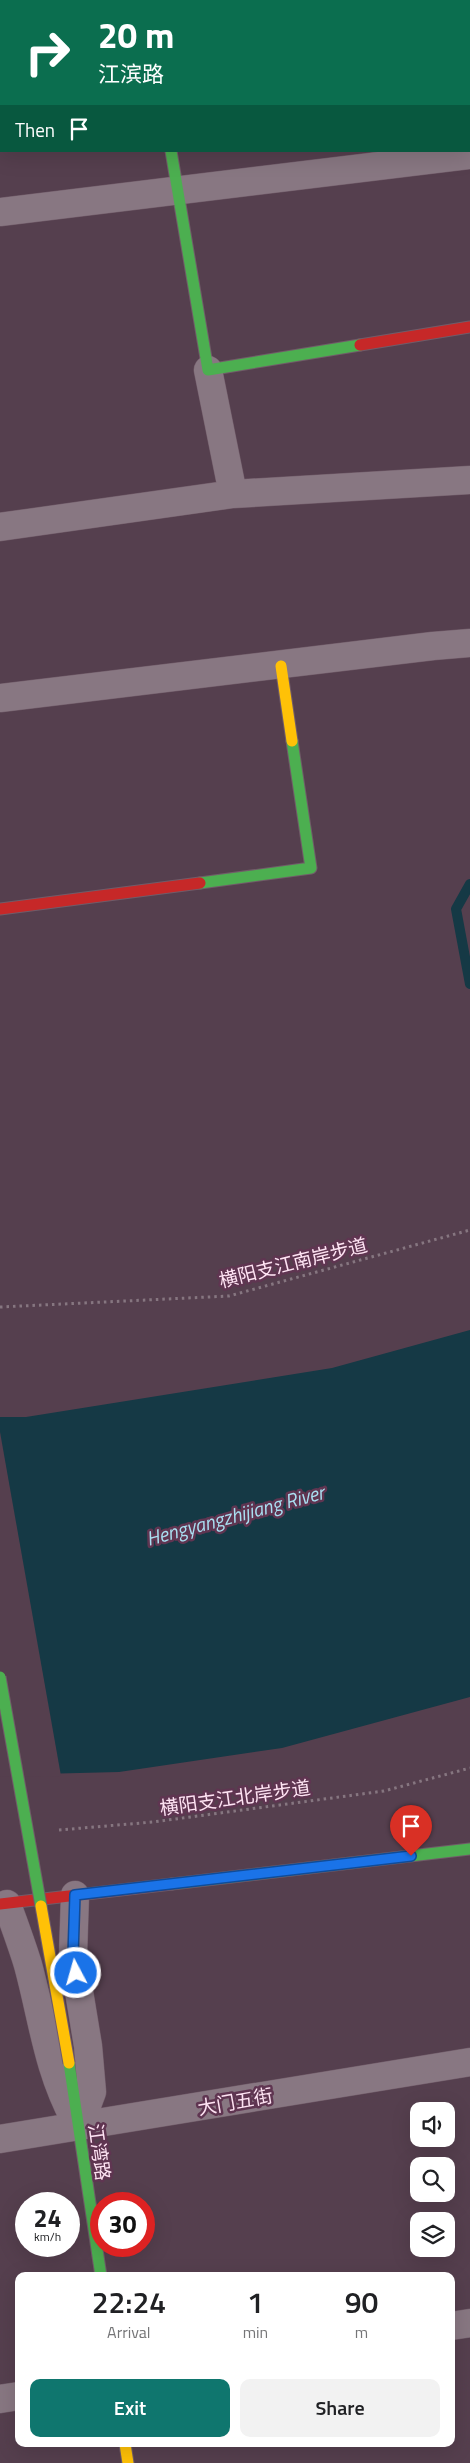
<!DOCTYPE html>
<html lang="en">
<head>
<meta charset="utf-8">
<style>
	:root { --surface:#fff; --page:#f2f2f2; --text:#202124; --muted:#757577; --accent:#0f766e }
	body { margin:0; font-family:"Titillium Web","Noto Sans SC",sans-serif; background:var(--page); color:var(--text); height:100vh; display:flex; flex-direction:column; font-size:19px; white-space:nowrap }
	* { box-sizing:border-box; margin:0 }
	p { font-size:16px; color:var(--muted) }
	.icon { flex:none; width:28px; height:28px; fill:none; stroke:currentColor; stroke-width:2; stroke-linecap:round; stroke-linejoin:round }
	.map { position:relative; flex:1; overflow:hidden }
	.drawer { position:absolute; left:15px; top:2272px; width:440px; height:175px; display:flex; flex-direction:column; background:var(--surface); border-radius:10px; box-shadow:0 5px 20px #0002 }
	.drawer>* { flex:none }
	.top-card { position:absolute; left:0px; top:0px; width:470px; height:152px; box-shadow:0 5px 20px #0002; background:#0b6e4f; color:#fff; overflow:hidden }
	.fabs { position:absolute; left:410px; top:2102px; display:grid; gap:10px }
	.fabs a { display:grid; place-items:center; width:45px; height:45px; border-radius:10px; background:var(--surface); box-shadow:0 5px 20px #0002; font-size:25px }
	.speed { position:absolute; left:15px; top:2192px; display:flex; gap:10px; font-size:25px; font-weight:700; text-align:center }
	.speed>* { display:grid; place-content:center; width:65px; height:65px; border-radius:50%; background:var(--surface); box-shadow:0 5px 20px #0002; line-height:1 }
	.speed small { font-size:12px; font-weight:400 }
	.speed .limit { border:8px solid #d22; background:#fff; color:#111 }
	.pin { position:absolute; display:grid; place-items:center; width:42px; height:42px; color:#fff; margin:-51px -21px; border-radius:50% 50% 50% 0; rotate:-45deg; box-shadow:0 0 5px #0007 }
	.pin .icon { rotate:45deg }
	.me { position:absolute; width:55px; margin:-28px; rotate:354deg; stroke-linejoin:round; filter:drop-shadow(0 0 4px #0008) }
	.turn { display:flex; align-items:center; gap:18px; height:105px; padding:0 15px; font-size:22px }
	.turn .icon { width:65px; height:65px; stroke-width:2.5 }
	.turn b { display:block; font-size:35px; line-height:42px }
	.then { display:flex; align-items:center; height:48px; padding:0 15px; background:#0003; gap:10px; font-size:19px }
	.eta { display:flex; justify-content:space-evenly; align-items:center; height:85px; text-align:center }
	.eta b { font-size:30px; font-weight:600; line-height:35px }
	.cta { display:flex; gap:10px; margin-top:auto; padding:10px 15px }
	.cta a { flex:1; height:58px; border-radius:10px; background:var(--accent); color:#fff; font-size:20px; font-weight:600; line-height:58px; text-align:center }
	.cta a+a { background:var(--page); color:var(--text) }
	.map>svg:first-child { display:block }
	.water { fill:#153945 }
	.pier { fill:#553f4e }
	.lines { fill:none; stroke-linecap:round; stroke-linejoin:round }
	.stream { stroke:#153945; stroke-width:10 }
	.street-casing { stroke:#715c69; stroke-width:29 }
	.fast-casing { stroke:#715c69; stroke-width:13 }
	.slow-casing { stroke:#715c69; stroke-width:13 }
	.jam-casing { stroke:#715c69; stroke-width:13 }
	.path { stroke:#867680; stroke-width:3; stroke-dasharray:2.5 4; stroke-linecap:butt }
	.street { stroke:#887782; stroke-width:28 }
	.fast { stroke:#4caf50; stroke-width:11 }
	.slow { stroke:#ffc107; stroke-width:11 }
	.jam { stroke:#c62828; stroke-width:11 }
	.fast-bridge-casing { stroke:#715c69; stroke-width:13; stroke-linecap:butt }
	.slow-bridge-casing { stroke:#715c69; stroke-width:13; stroke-linecap:butt }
	.fast-bridge { stroke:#4caf50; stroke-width:11 }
	.slow-bridge { stroke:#ffc107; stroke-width:11 }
	.route-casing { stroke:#114b97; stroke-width:12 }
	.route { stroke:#1a73e8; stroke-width:9 }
	.labels { text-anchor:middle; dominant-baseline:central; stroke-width:5; stroke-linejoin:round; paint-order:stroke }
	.street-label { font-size:19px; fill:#fee3f3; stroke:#5f3551 }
	.water-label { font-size:20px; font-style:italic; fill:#a9dff1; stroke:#5f3551 }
</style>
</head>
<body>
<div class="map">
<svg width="470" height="2463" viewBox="0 0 470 2463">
	<rect width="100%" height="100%" fill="#553f4e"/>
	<!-- water -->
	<path class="water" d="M470,1330V1697L282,1748L119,1772L0,1775V1417H26L332,1368Z"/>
	<!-- pier -->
	<path class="pier" d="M0,1432L61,1776L0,1777Z"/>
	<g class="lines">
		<!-- stream -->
		<path class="stream" d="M470,884L456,909L470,984"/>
		<!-- street casing -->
		<g class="street-casing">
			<path id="street" d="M145,0V1
				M257,1L264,0
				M0,40H1
				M0,212L470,155
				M208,370L233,494
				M0,527L233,494L470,480
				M0,698L433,646L470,643
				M75,1895L73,1955L88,2046L92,2092L79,2127
				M7,1904C14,1924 22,1945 28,1965C43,2020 47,2068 75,2120
				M0,2139L470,2062
				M451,2326L470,2323
				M0,2399L19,2396"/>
		</g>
		<!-- fast casing -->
		<g class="fast-casing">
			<path id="fast" d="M171,151L208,370L360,345
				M200,883L311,868L292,741
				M172,1884L470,1849
				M69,2063L101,2276"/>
		</g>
		<!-- slow casing -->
		<g class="slow-casing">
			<path id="slow" d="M281,666L292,741
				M125,2444L128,2463"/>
		</g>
		<!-- jam casing -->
		<g class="jam-casing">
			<path id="jam" d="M360,345L470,327
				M0,909L200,883
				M0,1904L172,1884"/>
		</g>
		<!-- path -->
		<path class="path" d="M0,1307L229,1296L470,1230
			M59,1830L153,1822L384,1791L470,1768"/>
		<!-- street -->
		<use href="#street" class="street"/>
		<!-- fast -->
		<use href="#fast" class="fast"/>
		<!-- slow -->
		<use href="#slow" class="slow"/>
		<!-- jam -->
		<use href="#jam" class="jam"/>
		<!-- fast-bridge casing -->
		<g class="fast-bridge-casing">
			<path id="fast-bridge" d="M0,1677L41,1906"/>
		</g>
		<!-- slow-bridge casing -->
		<g class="slow-bridge-casing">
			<path id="slow-bridge" d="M41,1906L69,2063"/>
		</g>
		<!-- fast-bridge -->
		<use href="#fast-bridge" class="fast-bridge"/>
		<!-- slow-bridge -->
		<use href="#slow-bridge" class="slow-bridge"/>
	</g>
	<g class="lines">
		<!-- route casing -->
		<g class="route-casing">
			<path id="route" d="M76,1973L73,1955L75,1895L411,1856"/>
		</g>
		<!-- route -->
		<use href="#route" class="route"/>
	</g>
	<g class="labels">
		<!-- street labels -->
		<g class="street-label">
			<text transform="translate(293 1262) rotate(-14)">横阳支江南岸步道</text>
			<text transform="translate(235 1797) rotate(-8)">横阳支江北岸步道</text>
			<text transform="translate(235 2101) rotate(-10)">大门五街</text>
			<text transform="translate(100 2152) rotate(82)">江湾路</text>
		</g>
		<!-- water labels -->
		<g class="water-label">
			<text transform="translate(235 1515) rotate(-15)">Hengyangzhijiang River</text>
		</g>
	</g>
</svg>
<div class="fabs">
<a><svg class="icon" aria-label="sound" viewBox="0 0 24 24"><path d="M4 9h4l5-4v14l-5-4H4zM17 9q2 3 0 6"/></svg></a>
<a><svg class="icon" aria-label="search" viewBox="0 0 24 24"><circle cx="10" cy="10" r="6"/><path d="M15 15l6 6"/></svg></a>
<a><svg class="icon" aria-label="layers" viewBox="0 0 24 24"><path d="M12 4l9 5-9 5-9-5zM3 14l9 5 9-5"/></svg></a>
</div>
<div class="speed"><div>24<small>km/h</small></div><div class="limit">30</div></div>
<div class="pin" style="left:411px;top:1856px;background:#d93025"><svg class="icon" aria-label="arrive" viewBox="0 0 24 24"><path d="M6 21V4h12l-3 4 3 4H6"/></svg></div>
<svg class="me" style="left:76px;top:1973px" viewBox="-20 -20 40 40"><circle r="17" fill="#1a73e8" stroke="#fff" stroke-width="3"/><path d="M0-11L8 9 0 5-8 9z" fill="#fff"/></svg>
<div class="top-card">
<div class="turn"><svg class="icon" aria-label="right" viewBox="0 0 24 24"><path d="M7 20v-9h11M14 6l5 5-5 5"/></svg><div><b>20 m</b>江滨路</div></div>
<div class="then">Then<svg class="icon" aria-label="arrive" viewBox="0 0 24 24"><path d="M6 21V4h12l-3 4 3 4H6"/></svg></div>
</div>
<section class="drawer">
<div class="eta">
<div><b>22:24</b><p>Arrival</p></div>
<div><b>1</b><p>min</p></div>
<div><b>90</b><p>m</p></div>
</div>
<div class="cta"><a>Exit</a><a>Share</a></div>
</section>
</div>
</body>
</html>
